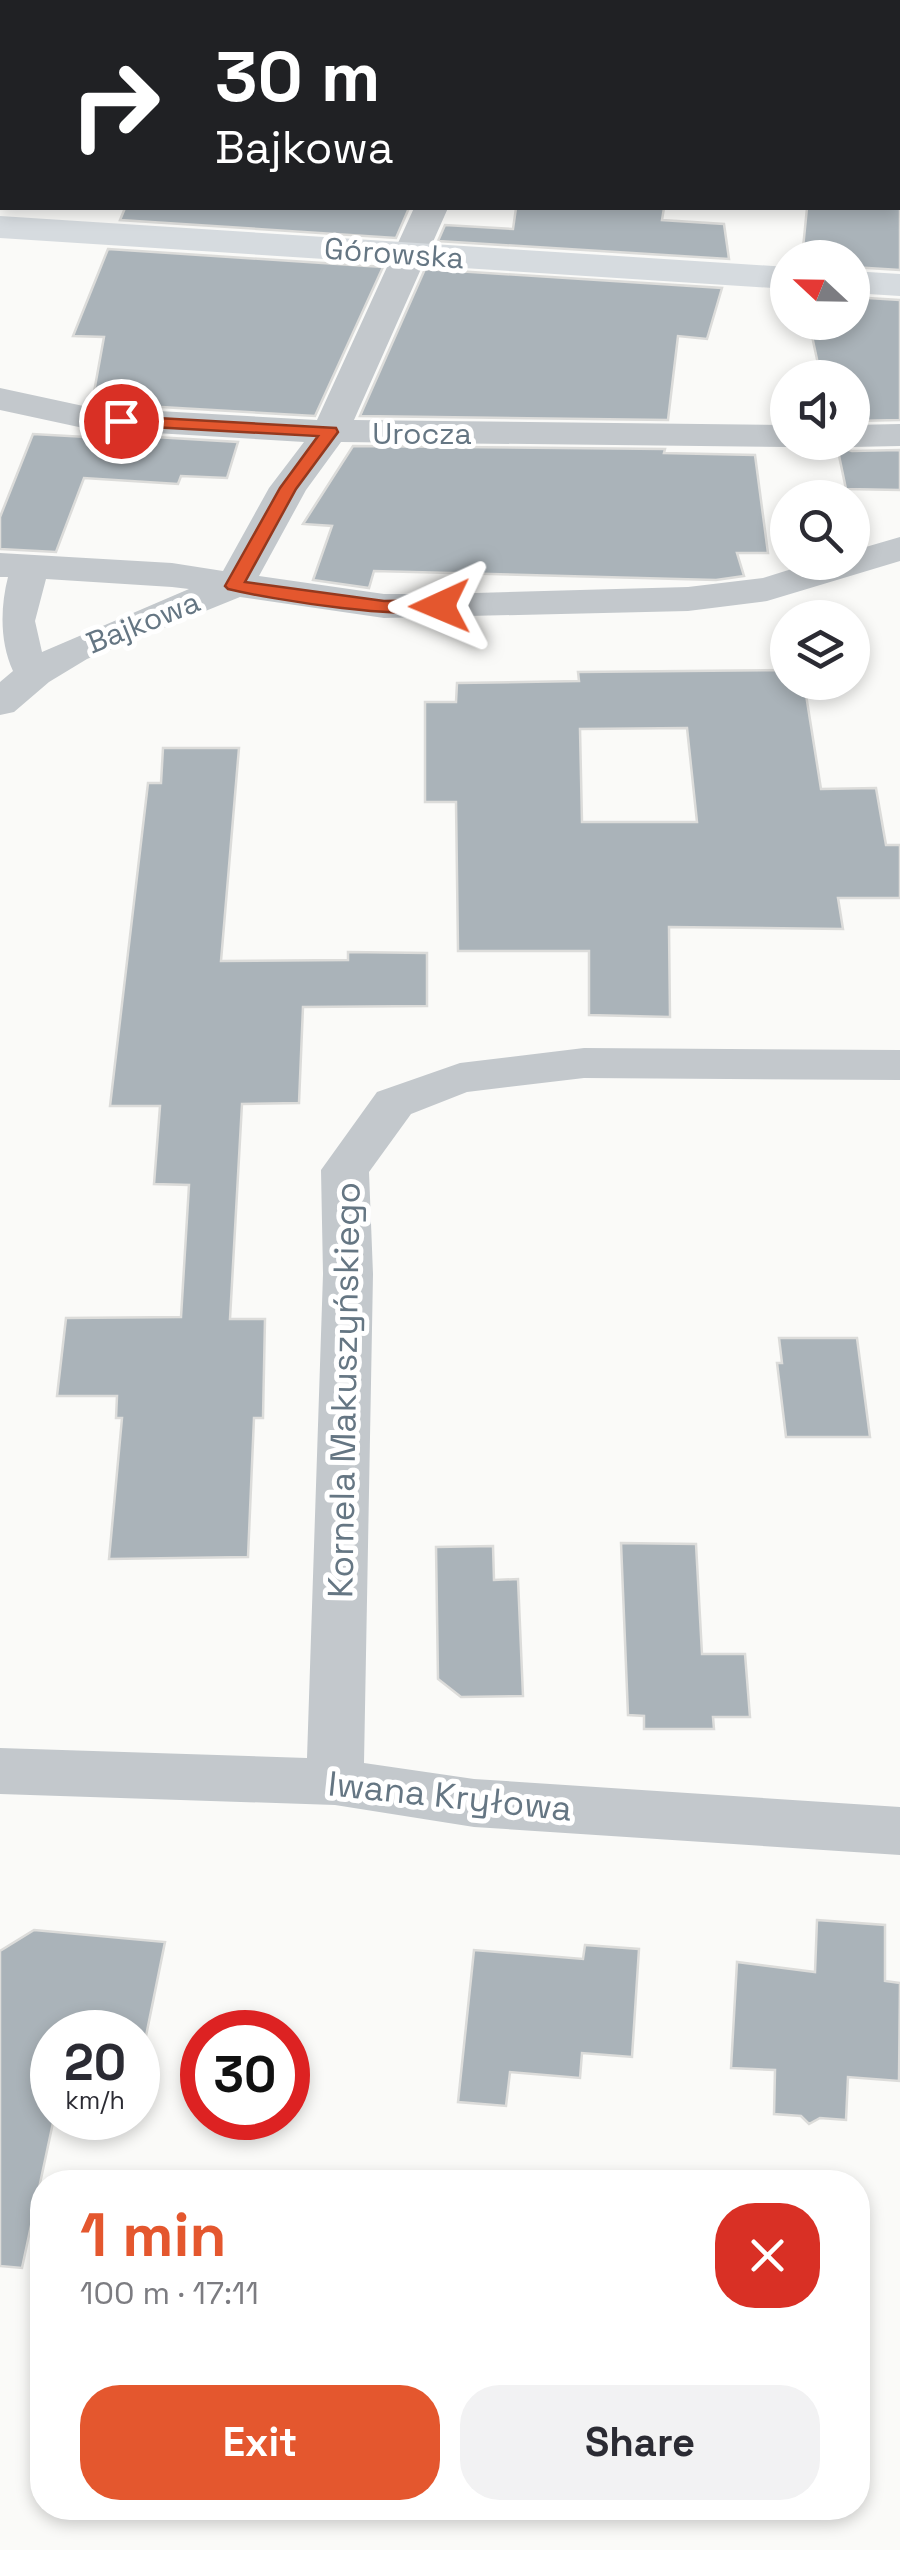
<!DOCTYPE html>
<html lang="en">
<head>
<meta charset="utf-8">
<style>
	:root { --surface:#fff; --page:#f2f2f3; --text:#2b2b33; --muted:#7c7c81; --accent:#e4572e }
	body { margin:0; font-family:"Space Grotesk",sans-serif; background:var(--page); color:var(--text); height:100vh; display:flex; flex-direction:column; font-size:38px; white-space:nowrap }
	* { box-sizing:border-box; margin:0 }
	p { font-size:32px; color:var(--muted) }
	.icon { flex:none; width:55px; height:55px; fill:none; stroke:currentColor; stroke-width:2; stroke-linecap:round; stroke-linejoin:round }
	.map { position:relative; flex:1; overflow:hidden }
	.panel { position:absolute; left:30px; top:2170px; width:840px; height:350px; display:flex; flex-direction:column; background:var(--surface); border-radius:40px; box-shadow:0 5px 15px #0003 }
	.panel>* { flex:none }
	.top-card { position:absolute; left:0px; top:0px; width:900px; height:210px; box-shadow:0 5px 15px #0003; background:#202124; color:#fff; overflow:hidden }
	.needle { width:65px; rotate:292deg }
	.buttons { position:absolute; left:770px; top:240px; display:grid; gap:20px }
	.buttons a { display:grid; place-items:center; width:100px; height:100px; border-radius:50%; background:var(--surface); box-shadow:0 5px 15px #0003; font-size:50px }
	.speed { position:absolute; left:30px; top:2010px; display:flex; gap:20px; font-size:50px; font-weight:700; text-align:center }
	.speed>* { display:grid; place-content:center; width:130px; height:130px; border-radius:50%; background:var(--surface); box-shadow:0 5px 15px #0003; line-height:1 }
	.speed small { font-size:25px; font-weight:400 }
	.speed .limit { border:15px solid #d22; background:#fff; color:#111 }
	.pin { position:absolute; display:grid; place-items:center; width:85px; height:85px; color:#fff; margin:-42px; border:5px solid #fff; border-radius:50%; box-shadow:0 2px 10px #0007 }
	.me { position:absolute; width:110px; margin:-55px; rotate:269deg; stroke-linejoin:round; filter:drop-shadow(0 0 8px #0008) }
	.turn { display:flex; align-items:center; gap:35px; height:210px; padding:0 50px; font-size:45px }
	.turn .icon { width:130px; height:130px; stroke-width:2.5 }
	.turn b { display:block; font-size:70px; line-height:85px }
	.round { display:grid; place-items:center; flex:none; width:105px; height:105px; border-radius:40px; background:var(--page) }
	.headline { display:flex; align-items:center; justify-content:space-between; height:170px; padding:0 50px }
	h1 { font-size:60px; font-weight:700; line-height:75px; color:var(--accent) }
	.action { display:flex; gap:20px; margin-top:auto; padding:20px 50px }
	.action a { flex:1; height:115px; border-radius:40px; background:var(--accent); color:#fff; font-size:40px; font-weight:700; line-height:115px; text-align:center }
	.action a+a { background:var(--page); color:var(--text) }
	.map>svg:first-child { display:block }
	.building { fill:#aab3b9; stroke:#dcdcda; stroke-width:2.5; fill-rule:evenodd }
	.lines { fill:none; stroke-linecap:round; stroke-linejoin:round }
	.street { fill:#c3c8cc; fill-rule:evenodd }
	.secondary { fill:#d6dbdf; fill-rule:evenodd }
	.route { fill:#e4572e; stroke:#94391e; stroke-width:2.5 }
	.labels { text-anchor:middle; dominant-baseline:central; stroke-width:10; stroke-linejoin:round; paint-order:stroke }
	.far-street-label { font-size:30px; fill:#657683; stroke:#fff }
	.street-label { font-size:35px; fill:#657683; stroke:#fff }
</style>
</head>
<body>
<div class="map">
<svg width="900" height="2550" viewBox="0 0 900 2550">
	<rect width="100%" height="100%" fill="#fafaf8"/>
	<!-- building -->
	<path class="building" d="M125,208H409L396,238L120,220Z
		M516,208H664L662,220L724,224L729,259L438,241L445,225L513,229Z
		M807,208H900V270L852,267V258H802Z
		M108,249L383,267L315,416L92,403L104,337L73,336Z
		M425,269L722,288L707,339L678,336L668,420L360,416Z
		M852,297L900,300V420L852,421V378H821L809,322H852Z
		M87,433H88L238,442L227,478L181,476L178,484L84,478L56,552L0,549V517L33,434L86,437Z
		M353,446L665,449L664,453L755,455L768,553H737L744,576L716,580L374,571L369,588L313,580L332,526L303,524Z
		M837,446L852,451L900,450V490L846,489Z
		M788,670V682H804L821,789L876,788L886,845H900V898H838L843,929L669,927L670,1017L589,1015V951H458L456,802H425V702H456L457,683L579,681L578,672ZM687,728L697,822H582L580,729Z
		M163,748H239L221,961L348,960V952L427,953V1006L303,1007L299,1103L242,1104L230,1319H265L263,1418H254L248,1557L109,1559L122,1418H116L117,1396H57L66,1318L181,1317L189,1185L154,1184L160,1106H110L148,783H161Z
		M779,1338H857L870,1437H786L777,1363H782Z
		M621,1543L696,1544L702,1654H745L750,1717H713L714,1729H644V1716L628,1715Z
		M493,1546L494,1580L518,1579L523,1696L461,1697L438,1679L436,1547Z
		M817,1920L885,1925V1981L900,1983L899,2081L848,2077L846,2120L820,2118L809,2124L801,2116L774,2114L775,2070L731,2068L737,1962L815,1972Z
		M34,1930L165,1942L144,2046H138V2032H52L54,2118L22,2268L0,2266V1951Z
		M585,1945L639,1949L632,2057L582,2053L580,2078L510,2072L506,2106L458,2102L474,1950L583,1959Z"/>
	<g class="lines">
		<!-- street -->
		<path class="street" d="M0,62H2V81H0Z
			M900,131V151H898V132Z
			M414,208H448L354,420L788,425V442H802L788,447L341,442L306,490L259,576L384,594H440L688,587L763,578L814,562H852V551L900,537V561L767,601L688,611L384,618L240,597L87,659L49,682L14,712L0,715V682L13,671C0,643 0,608 8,577H0V553L172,563L223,571L269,488L304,442L88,429L0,410V388L88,407L317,420ZM46,579L172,587L189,589L42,652L35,621Z
			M900,424V446L852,447L838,442H852V425Z
			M584,1048L900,1050V1080L584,1078L467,1092L411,1114L369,1172L373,1274L364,1763L474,1779L900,1807V1855L474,1827L335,1805L0,1794V1748L307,1758L323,1274L321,1170L377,1092L460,1063Z"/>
		<!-- secondary -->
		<path class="secondary" d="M0,216L788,267V289L0,238Z
			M852,271L900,274V296L852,293Z"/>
	</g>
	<!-- route -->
	<path class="route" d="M121,416L336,428L338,432L296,489L245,582L384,601L440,600L448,606C423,625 264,598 228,589L225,586L280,488L318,436L115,425V418Z"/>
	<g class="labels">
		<!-- far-street labels -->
		<g class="far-street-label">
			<text transform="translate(394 253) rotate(4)">Górowska</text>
			<text x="422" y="433">Urocza</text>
			<text transform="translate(143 622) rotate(-22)">Bajkowa</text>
		</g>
		<!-- street labels -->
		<g class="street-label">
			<text transform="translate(344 1390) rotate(-89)">Kornela Makuszyńskiego</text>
			<text transform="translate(450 1796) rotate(6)">Iwana Kryłowa</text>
		</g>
	</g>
</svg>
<div class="buttons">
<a><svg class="needle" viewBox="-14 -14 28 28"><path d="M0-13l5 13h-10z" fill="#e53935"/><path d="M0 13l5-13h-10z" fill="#7c7c81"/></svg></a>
<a><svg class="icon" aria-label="sound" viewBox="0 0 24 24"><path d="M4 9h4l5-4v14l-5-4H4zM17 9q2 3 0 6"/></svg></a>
<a><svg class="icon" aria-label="search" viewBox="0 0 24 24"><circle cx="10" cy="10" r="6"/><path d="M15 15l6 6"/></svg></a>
<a><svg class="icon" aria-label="layers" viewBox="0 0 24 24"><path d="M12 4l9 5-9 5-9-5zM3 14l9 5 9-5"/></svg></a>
</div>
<div class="speed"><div>20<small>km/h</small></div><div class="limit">30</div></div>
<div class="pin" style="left:121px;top:421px;background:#d93025"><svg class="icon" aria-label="arrive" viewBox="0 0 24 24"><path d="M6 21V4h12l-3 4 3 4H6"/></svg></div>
<svg class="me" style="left:440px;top:606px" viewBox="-20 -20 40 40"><path d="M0-17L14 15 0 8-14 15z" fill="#e4572e" stroke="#fff" stroke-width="4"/></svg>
<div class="top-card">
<div class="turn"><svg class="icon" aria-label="right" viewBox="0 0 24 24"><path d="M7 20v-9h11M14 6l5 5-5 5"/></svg><div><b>30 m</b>Bajkowa</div></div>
</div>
<section class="panel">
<div class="headline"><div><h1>1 min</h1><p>100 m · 17:11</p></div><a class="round" style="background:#d93025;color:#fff"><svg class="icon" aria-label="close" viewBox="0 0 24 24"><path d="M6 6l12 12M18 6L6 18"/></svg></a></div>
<div class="action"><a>Exit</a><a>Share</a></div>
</section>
</div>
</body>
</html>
